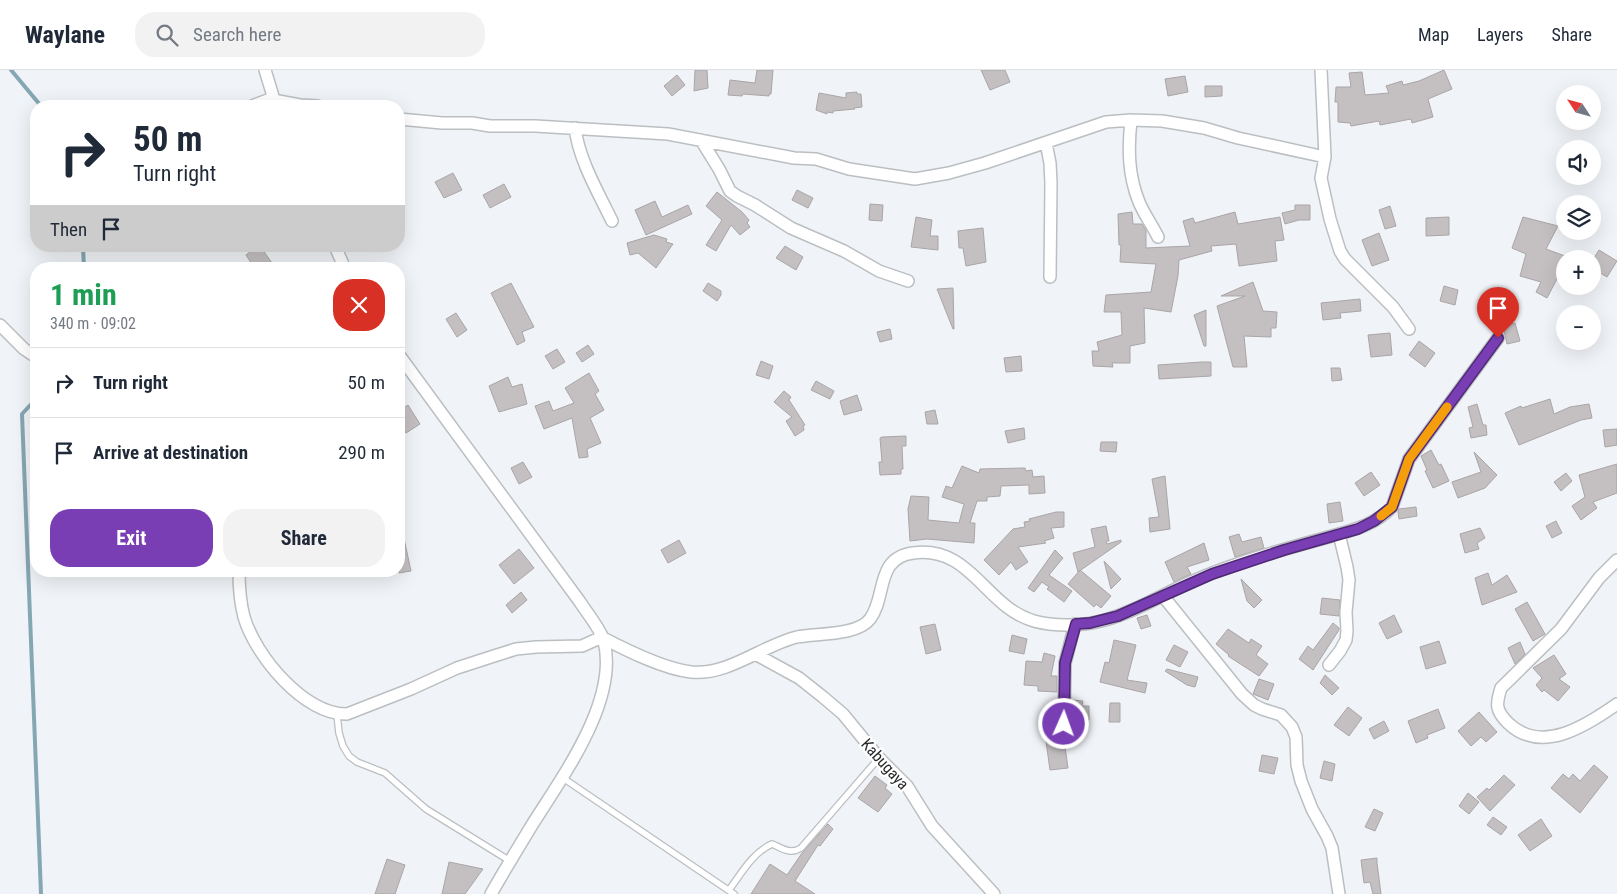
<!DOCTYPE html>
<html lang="en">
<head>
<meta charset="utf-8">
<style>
	:root { --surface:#fff; --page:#f2f2f3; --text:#1f2937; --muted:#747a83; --line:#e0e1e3; --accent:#793eb4 }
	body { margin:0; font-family:"Roboto Condensed",sans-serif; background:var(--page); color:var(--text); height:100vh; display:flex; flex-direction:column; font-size:19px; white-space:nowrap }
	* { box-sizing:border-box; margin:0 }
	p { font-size:16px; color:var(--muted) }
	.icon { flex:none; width:28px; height:28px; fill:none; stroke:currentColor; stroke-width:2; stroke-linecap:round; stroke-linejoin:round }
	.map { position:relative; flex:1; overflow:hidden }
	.panel { position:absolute; left:30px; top:192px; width:375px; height:315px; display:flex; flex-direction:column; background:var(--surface); border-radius:20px; box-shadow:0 5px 20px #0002 }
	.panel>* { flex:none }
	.banner { position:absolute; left:30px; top:30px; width:375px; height:152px; border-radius:20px; box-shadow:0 5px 20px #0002; background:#fff; color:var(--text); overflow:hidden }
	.needle { width:32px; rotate:306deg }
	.fabs { position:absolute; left:1556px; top:15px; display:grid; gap:10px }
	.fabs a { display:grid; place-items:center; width:45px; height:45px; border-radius:50%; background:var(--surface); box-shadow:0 5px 20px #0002; font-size:25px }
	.pin { position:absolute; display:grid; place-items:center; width:42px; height:42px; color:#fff; margin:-51px -21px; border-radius:50% 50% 50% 0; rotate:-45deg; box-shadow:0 0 5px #0007 }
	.pin .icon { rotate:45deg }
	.me { position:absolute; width:55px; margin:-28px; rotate:2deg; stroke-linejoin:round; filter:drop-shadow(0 0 4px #0008) }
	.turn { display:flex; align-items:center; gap:18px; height:105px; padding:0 20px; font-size:22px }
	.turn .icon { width:65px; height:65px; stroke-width:2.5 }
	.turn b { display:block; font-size:35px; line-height:42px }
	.then { display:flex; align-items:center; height:48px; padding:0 20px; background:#0003; gap:10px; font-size:19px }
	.round { display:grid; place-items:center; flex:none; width:52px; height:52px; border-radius:20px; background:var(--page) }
	.headline { display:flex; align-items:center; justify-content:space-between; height:85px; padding:0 20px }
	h1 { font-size:30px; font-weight:700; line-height:38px; color:#1e9e55 }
	.primary-button { display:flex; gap:10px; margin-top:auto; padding:10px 20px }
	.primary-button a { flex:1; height:58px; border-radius:20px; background:var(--accent); color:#fff; font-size:20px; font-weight:700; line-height:58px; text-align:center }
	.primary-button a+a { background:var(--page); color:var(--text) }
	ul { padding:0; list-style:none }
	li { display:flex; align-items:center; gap:15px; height:70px; padding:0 20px; border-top:1px solid var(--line) }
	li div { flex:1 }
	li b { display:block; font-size:19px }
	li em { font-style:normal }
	header { display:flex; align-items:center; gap:30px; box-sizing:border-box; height:70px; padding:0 25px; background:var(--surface); border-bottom:1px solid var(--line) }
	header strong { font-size:24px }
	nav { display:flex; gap:28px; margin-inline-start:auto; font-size:18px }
	.search { width:350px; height:45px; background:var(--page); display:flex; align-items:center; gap:12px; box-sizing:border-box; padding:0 18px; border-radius:20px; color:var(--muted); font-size:19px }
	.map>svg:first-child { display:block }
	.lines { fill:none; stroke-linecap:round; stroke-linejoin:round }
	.stream { stroke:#85a7b3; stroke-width:4 }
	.building { fill:#c4bfc1; stroke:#aaa5a6 }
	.service-casing { stroke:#bbbfc2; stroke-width:8 }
	.minor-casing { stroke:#bbbfc2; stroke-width:14 }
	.service { stroke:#fff; stroke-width:5.5 }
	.minor { stroke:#fff; stroke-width:11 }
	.route-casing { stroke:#4f2875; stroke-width:12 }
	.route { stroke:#793eb4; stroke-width:9 }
	.slow { stroke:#f59e0b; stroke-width:9 }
	.labels { text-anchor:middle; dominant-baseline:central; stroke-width:4.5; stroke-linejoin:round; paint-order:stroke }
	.street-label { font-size:16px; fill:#27282a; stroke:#fff }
</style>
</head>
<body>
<header>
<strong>Waylane</strong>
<div class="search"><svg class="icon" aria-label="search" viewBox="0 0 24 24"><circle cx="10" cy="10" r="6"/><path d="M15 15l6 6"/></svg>Search here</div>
<nav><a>Map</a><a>Layers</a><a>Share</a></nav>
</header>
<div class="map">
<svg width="1617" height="824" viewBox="0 0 1617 824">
	<rect width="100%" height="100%" fill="#f0f3f7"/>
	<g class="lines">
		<!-- stream -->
		<path class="stream" d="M11,0L41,36
			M83,176L84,199
			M36,329L22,344L41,824"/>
	</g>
	<!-- building -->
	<path class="building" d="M695,0H707L708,18L694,21Z
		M757,0H773L771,24H769V26L743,24L742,26L728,25L730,10L755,13Z
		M981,0H1005L1010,12L990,20Z
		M1444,0L1452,19L1428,29L1433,47L1412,53L1411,49L1380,55L1379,51L1351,56L1350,53L1338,52V32H1335L1336,17H1351L1349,3L1362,2L1365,25L1389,23L1386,16L1402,11L1403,15L1419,11Z
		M677,5L685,15L672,26L664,16Z
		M1185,6L1188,22L1168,26L1165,9Z
		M1205,16H1222V26L1205,27Z
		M857,22V24H861L862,37L854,38L855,39L833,41V43L827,42V44L816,40L819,23L846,28V23Z
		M453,103L462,120L444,128L435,112Z
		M504,114L511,127L490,138L483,125Z
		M797,120L813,128L808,138L792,130Z
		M717,122L742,142L749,150L747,153L750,157L740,165L731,155L716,181L706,175L722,150L706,136Z
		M655,131L662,147L688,135L692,144L646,165L635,140Z
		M870,134L883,135L882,151L869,150Z
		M1295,135H1310V150H1299L1285,154L1282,143L1295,140Z
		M1390,136L1396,156L1385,159L1379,140Z
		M1132,142L1133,154H1142L1146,160V178L1190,176L1183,151L1193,148L1195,153L1235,142L1238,154L1280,147L1284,170L1275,171L1277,191L1239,196L1236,174L1211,176L1212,181L1179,190L1178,206L1171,242L1144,238L1145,273L1130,276V293H1112L1113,297L1093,296L1092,281H1099L1097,272L1122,265L1121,242H1104L1106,225L1151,222L1156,194L1120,192L1121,175H1119L1118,144Z
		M916,147L932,150L930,166H938V180L911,177Z
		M1449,147V165L1426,166V148Z
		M1523,147L1558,156L1546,179L1565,186V208L1559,205L1547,228L1536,222L1541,212L1520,206L1526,184L1512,178Z
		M983,158L986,192L966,196L963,178H959L958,161Z
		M1379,163L1389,190L1372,196L1362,170Z
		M654,165L667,169L666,172L673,174L656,198L638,183L630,185L627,173Z
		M258,176H260L272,193L263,199H255L246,185Z
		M785,176L803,187L796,200L776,188Z
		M1599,180L1617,191L1607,207L1592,198V191Z
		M1253,212L1263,241L1277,242L1276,258H1271V267L1244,266L1247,297H1233L1217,236L1245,226H1221Z
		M511,213L534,257L522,262L525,271L517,275L491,223Z
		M708,213L721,221V225L717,231L703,221Z
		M1444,216L1458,220L1455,235L1440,231Z
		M953,218L954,259H953L937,219Z
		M1487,224L1501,225L1500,252L1488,251L1489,244H1485Z
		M1360,229L1361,241L1340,243L1341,248L1323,250L1321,233Z
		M1206,240V276H1204L1194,245Z
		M456,243L467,260L457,267L446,249Z
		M1515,253L1520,271L1507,274L1503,256Z
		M890,259L892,269L880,272L877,262Z
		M1390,263L1392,285L1371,287L1368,265Z
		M1419,271L1435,283L1425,297L1409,285Z
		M588,275L594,284L582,292L576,283Z
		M557,279L565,292L553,299L545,286Z
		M1021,286L1022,301L1006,302L1004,288Z
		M761,291L773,296L769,309L756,305Z
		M1202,292H1211V306L1159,309L1158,295Z
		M1331,298H1340L1342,310L1332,311Z
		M589,303L599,321L595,324L604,340L590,348L601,373L587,379L588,387L579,388L572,348L544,359L535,336L549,331L553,341L574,333L565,318Z
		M508,307L512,317L522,314L527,334L499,342L489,316Z
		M816,311L834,321L830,329L811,320Z
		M784,321L791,327L789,330L805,355L803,356L804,360L795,366L786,351L792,347L774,332Z
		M857,325L862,340L844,345L840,331Z
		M1550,329L1554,344L1570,337L1589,334L1592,348L1581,350L1519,375L1505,343L1521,336L1522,338Z
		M1477,334L1483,355H1486L1487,365L1471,368L1469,358L1473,357L1468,337Z
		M408,335L420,354L406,363L399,352V341Z
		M935,340L938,354H927L925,342Z
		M1024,358L1025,369L1008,373L1005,361Z
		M1617,359V375L1605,377L1603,360Z
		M906,366V376H902L903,399H901V404L880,405L879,392H882L880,368L882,367Z
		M1101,372H1117L1116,382L1100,381Z
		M1431,380L1439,395L1441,394L1449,411L1433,418L1425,401L1427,400L1421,386Z
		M1474,382L1497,405L1485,418L1458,428L1452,412L1481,402Z
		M523,392L532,407L519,414L511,398Z
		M1617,394V423L1593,432L1597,438L1581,450L1572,436L1585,427L1579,405Z
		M962,396L979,403L980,399L1025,398L1026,401L1032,400L1033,407L1044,406L1045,423L1029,424V415L1001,416L1000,426L987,427V431H977L970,453H975L974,473L927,469L910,471L908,439L911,426L929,427L928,450L959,453L964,434L942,427L946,416L952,418Z
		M1371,402L1380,415L1364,426L1355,413Z
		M1566,403L1572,411L1561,421L1554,412Z
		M1165,406L1170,459L1150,462L1149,448L1159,447L1152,409Z
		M1340,432L1343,451L1329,453L1327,434Z
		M1416,437L1417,446L1399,449L1398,442L1399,439Z
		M1056,442H1064V457L1051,458L1054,468L1044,471L1046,473L1018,477L1028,492L1016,500L1011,492L999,505L984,490L1013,459L1025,457L1024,452L1030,451L1029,449Z
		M1556,451L1562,463L1552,468L1546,456Z
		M1106,456L1109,471H1106L1107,474L1121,470V472L1078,502L1073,483L1095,477L1091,459Z
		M1480,458L1485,468L1477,473L1479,479L1465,483L1460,464Z
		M399,464H403L411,501L399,503Z
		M1239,464L1242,472L1261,467L1264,478L1235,487L1229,467Z
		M679,470L686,483L668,493L661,480Z
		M1204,473L1209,490L1187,497L1191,504L1174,512L1165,492Z
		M519,479L534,498L514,514L499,495Z
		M1055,480L1063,488L1049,505L1072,521L1064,532L1047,519L1049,517L1042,512L1034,522L1028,518Z
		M1104,491L1121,509L1111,519Z
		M1080,500L1111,526L1101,538L1096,534L1094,537L1068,514Z
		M1488,503L1492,515L1507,505L1517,522L1482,535L1475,508Z
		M1241,509L1262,530L1254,538L1247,531Z
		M521,522L527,530L512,543L506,535Z
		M1322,528L1340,530L1339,546L1320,544Z
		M1527,532L1545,564L1533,571L1515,539Z
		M1147,545L1151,556L1141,559L1137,548Z
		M1394,545L1402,562L1387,569L1379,553Z
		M1333,553L1339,558V560L1313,600L1299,589L1308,576L1313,580Z
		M935,554L941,580L926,584L920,557Z
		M1228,559L1249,573L1251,569L1262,576L1256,585L1268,594L1259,606L1228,586L1229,585L1216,574Z
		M1012,565L1027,569L1024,584L1009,581Z
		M1114,570L1136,575L1127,610L1147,613L1145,623L1100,612L1105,592L1109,593Z
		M1439,571L1446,593L1426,599L1420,577Z
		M1520,572L1525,584L1515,594L1508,578Z
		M1174,575L1188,582L1180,597L1166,590Z
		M1044,583L1055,586L1051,606H1057V622L1038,621V616L1024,615L1026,591L1042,592Z
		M1554,585L1566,604L1559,609L1570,617L1558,631L1544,620L1542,622L1536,615L1542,608L1533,598Z
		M1167,599L1198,607L1195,617L1187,615L1165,601Z
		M1325,605L1339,618L1332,625L1320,613Z
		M1259,609L1274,614L1268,630L1253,624Z
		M1072,630L1083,631L1082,636H1089V650L1072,649Z
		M1110,633H1120V652H1109Z
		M1348,637L1362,648L1349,666L1334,655Z
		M1438,639L1445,658L1427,665L1428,668L1416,673L1408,651Z
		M1479,642L1497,662L1486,672L1481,667L1471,676L1458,661Z
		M1384,651L1389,661L1374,669L1369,659Z
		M1063,662L1068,698L1050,700L1045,664Z
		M1262,685L1278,688L1274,704L1259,701Z
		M1324,691L1335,694L1332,711L1320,708Z
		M1594,695L1608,707L1580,743L1551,718L1563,704L1569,709L1573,704L1580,711Z
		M1504,705L1515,715L1490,741L1477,727L1487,718L1489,720Z
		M875,706L887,715L885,718L892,724L878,742L858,728Z
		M1468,723L1479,732L1469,744L1459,736Z
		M1374,739L1383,743L1375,761L1365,757Z
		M1493,747L1507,757L1501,765L1487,755Z
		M1541,749L1552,766L1530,781L1518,765Z
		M828,754L833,759L820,776L818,775L795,811L815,824H751L770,794L787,805L802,783Z
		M1377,788V793L1381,824H1373L1370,812L1364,813L1361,790Z
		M387,789L405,795L395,824H375Z
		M449,792L483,799L465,824H442Z"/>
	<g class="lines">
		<!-- service casing -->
		<g class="service-casing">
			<path id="service" d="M337,644L339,663L343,676L349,686L357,692L385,703L426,739L510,791
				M563,708L734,824
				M729,820C741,804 753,782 772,774C782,778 790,785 801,778L879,688"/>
		</g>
		<!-- minor casing -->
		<g class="minor-casing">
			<path id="minor" d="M265,0L276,36
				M1321,0L1325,87L1321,108L1330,149L1340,181L1345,189L1393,237L1409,259
				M273,30L300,35L318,36
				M252,36L273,28
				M399,49L442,53H472L490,56H535L668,64L794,88L816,89L849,99L915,109L949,103L985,93L1106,52L1131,50L1162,51L1204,58L1238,68L1325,87
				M1131,50C1128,78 1128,105 1139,132C1144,144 1152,155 1158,167
				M575,58C579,90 598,122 612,151
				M701,70L719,99L730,121L737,126L755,135L791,158L844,181L879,201L908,211
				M1046,73L1050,93L1051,113L1050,207
				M335,176L345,199
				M0,255L24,279L36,287
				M399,285L580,532C587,543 601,560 604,571C619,631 562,707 532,755C518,778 504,801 491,824
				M1617,490L1599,508L1561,559L1501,618C1496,634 1495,640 1508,653C1541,685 1586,656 1617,634
				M239,501C239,516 240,532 244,547C255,585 304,645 347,644L411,619L457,598L494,586L516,579L536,577L582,576L602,567
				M1163,526L1242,624L1254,635L1262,639L1281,645L1292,657L1296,667L1297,695L1301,711L1312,739L1327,766L1332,778L1339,824
				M603,568C628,581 664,599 691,602C728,606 763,575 797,567C816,563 857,566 870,549C887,526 875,488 913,483C971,475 985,537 1034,551C1056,557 1083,556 1105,550C1135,542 1163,524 1191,512C1236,492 1285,479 1332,466C1354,460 1376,454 1392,437L1409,389L1498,268
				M757,585L799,608L823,627L843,644L879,688L907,716L932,756L994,824
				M1329,595L1340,581L1346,570L1347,561L1346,542L1349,510L1347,497L1339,464
				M1064,654L1065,593L1075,554"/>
		</g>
		<!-- service -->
		<use href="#service" class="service"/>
		<!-- minor -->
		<use href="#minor" class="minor"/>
	</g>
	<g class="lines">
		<!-- route casing -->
		<g class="route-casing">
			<path id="route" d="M1064,654L1065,593L1076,554L1090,553L1118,546L1212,504L1284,480L1358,459L1374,451L1392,437L1409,389L1498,268"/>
		</g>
		<!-- route -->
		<use href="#route" class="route"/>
		<!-- slow -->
		<path class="slow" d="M1381,446L1392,437L1409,389L1447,337"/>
	</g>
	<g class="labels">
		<!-- street labels -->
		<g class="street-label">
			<text transform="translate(885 694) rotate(48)">Kabugaya</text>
		</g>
	</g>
</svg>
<div class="fabs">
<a><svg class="needle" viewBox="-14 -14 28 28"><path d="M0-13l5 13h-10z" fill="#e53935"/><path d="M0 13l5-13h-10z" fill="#747a83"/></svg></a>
<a><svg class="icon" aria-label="sound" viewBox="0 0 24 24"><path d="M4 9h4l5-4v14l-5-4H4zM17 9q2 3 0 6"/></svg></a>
<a><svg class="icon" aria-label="layers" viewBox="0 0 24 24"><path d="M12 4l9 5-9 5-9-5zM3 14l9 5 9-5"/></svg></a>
<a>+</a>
<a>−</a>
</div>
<div class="pin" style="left:1498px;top:268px;background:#d93025"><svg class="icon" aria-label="arrive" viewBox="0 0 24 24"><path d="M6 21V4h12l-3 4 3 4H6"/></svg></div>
<svg class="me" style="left:1064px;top:654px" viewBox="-20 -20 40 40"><circle r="17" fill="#793eb4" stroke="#fff" stroke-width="3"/><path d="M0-11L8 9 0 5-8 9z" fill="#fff"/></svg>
<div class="banner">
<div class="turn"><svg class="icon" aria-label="right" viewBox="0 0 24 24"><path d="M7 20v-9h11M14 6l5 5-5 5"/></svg><div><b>50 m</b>Turn right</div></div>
<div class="then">Then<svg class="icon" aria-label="arrive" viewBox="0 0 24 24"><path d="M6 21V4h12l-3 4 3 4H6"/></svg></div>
</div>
<section class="panel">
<div class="headline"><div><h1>1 min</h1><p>340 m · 09:02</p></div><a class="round" style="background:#d93025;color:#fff"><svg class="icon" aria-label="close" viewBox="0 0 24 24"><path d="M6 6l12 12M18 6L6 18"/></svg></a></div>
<ul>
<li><svg class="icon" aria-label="right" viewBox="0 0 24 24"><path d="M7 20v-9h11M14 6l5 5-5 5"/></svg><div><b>Turn right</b></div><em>50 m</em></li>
<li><svg class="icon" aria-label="arrive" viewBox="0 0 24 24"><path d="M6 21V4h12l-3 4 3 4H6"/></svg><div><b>Arrive at destination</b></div><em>290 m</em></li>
</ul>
<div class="primary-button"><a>Exit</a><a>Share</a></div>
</section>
</div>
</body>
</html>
